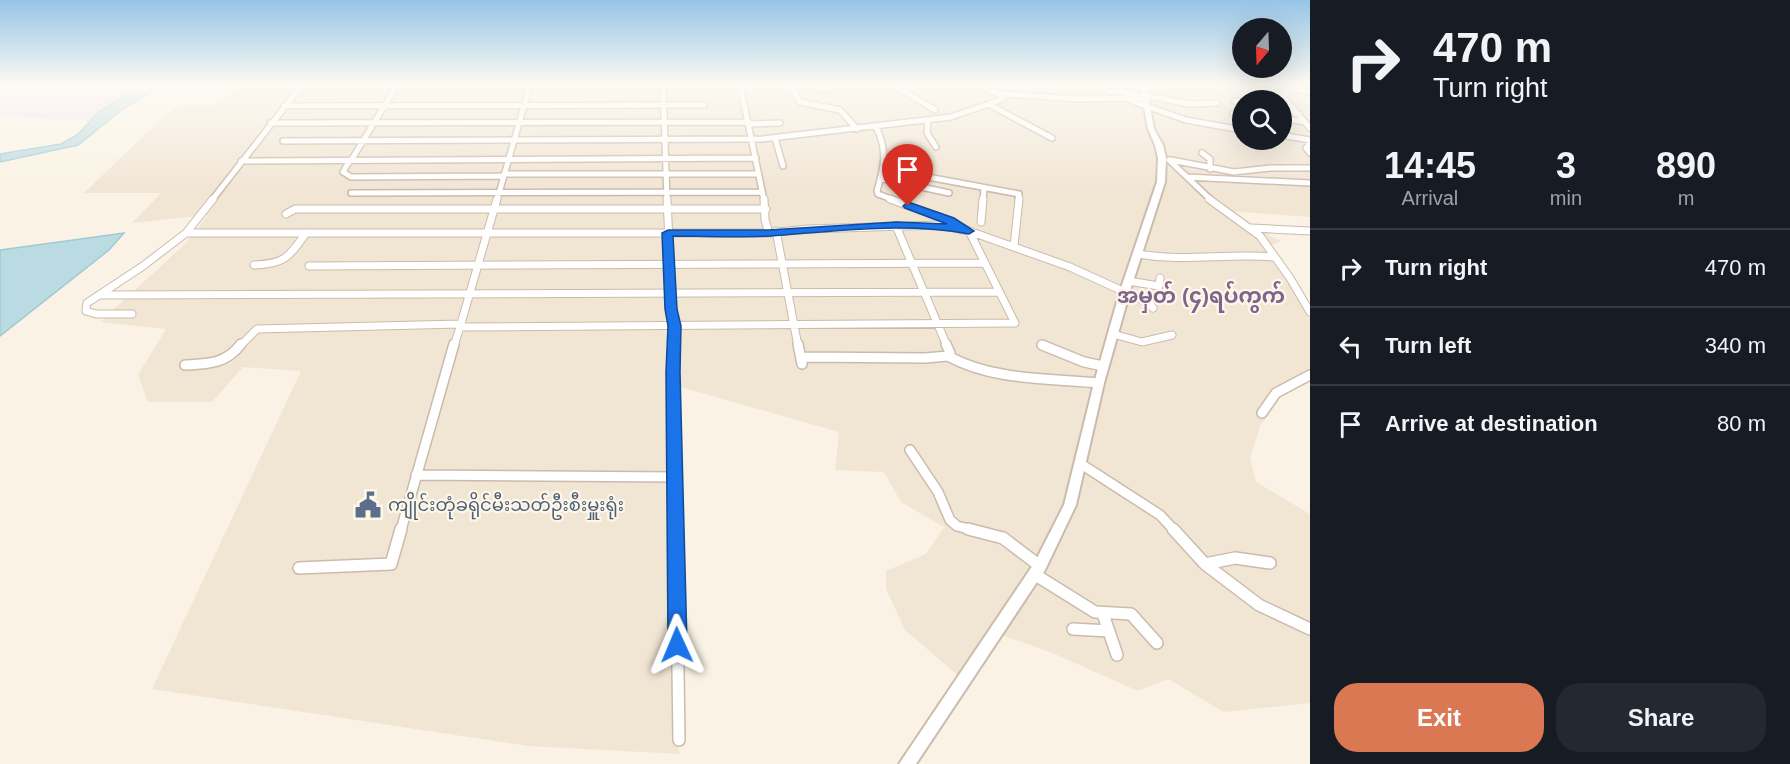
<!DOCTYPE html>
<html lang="en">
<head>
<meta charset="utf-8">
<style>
	:root { --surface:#171b24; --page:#242831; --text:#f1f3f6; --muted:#9ea1a6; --line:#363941; --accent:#da7853 }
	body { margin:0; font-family:Arial,"Noto Sans Myanmar",sans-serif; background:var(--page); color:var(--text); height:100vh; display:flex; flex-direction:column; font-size:22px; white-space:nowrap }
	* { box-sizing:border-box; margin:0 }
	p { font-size:20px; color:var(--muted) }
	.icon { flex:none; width:33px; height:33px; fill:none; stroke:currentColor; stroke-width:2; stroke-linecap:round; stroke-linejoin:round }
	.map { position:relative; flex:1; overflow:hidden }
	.side { display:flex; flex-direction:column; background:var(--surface); width:480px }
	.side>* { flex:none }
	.hud { background:#171b24; color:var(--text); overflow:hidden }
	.needle { width:39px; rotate:199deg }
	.buttons { position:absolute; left:1232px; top:18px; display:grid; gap:12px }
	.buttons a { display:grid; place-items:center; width:60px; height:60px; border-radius:50%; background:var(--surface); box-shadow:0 6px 24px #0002; font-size:30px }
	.pin { position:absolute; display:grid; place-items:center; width:51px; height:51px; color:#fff; margin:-62px -26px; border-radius:50% 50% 50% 0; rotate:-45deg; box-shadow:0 0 6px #0007 }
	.pin .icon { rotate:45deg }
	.me { position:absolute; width:66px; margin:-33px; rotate:359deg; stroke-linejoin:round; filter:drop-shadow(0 0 4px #0008) }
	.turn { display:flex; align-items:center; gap:21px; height:126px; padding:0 24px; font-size:27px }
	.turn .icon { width:78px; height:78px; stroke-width:2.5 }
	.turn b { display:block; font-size:42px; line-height:51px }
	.eta { display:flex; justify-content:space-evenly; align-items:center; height:102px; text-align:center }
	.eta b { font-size:36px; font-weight:800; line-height:42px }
	.cta { display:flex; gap:12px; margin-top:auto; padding:12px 24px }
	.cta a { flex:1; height:69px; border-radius:24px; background:var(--accent); color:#fff; font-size:24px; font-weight:800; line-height:69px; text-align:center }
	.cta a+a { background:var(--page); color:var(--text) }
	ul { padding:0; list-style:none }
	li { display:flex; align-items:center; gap:18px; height:78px; padding:0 24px; border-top:2px solid var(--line) }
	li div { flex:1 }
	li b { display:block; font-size:22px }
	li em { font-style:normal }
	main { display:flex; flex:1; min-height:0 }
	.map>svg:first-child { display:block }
	.residential { fill:#f1e5d4; fill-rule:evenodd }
	.education { fill:#f0e1f6 }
	.water { fill:#bbdbe2; stroke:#a2c9d3; stroke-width:1.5 }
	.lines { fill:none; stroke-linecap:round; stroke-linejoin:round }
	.minor-far3-casing { stroke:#cbbbac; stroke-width:8 }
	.minor-far2-casing { stroke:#cbbbac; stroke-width:9 }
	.minor-far1-casing { stroke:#cbbbac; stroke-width:12 }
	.minor-casing { stroke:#cbbbac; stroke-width:14 }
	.tertiary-casing { stroke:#cbbbac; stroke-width:4 }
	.minor-far3 { stroke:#fff; stroke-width:5 }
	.minor-far2 { stroke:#fff; stroke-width:7 }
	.minor-far1 { stroke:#fff; stroke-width:9 }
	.minor { stroke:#fff; stroke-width:11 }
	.tertiary { fill:#fff; fill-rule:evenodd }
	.route { fill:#1a73e8; stroke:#114b97; stroke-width:1.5 }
	.labels { text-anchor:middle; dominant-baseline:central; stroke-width:4.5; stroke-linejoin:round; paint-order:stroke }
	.service-label { font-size:18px; fill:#4e5e75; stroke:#fdf7ea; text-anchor:start }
	.quarter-label { font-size:21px; font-weight:bold; fill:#81648d; stroke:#fdf7ea }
</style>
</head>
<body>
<main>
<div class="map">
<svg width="1310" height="764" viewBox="0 0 1310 764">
	<rect width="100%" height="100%" fill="#faf3e5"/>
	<!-- residential -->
	<path class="residential" d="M244,85H1310V217L1229,211L1248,226L1281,241L1271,246L1310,308V376L1298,378L1282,396L1261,424L1250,458L1256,482L1310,514V703L1224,712L1168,679L1138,691L1055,654L996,633L962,679L905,630L886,589V571L926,554L944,527L901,502L884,472L835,470L839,432L674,385L675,733L680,754L528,746L152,689L301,371L243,367L212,402H148L138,375L166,329L100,322L185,244L208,215L132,223L161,193H84L159,121L179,105H213ZM1242,100H1281V140H1242Z"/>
	<!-- education -->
	<path class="education" d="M0,85H144L100,111L89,121L0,116Z"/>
	<!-- water -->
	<path class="water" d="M144,85H162L123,109L78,145L0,162V154L61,144L77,135L100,111Z
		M124,233L109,250L0,336V250Z"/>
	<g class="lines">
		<!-- minor-far3 casing -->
		<g class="minor-far3-casing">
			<path id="minor-far3" d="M663,85L667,200
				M740,85L764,200
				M790,85L800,102L840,110L857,129
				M894,85L935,110
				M977,85L1001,95
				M1289,85L1284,98L1310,128
				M791,86L830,89
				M1287,88L1310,92
				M1110,92H1123L1141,97
				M1144,95L1189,104L1217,103
				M1132,101L1186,120L1242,130
				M1234,101L1242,103
				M988,104L1052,138
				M284,106L704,105
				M1281,111L1299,114
				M1233,114L1240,123L1237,129
				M1281,118L1305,122
				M928,120L927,133L936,147
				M270,123L749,122
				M749,124L780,123
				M876,127C888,150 884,167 877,191L878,194L894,200
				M1281,135L1310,140
				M775,138L783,166
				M283,141L762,139L951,117L1003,99L1001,95L1004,94L1078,99L1145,98
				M1310,143L1306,148L1310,153
				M1202,153L1210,159V169
				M352,159L397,85
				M350,160L343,172L351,177L503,176
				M1169,160L1211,200
				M1171,160L1234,172L1270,168H1310
				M241,161L756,158
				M885,169L1019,194L1018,200
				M504,174H759
				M1187,177L1310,183
				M880,178L949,193
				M351,193L762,192
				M212,200L302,85
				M497,200L530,85
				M983,200L984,189"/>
		</g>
		<!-- minor-far2 casing -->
		<g class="minor-far2-casing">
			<path id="minor-far2" d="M497,199L460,327L1015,323L969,231L950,221L890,199
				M667,199L674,346
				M764,199L765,220L769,233
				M1209,199L1260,236L1290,278L1310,312
				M286,214L295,209H766
				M981,222L983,199
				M896,226L947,346
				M1251,228L1310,231
				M776,231L798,346
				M186,233H769L808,229L939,225L969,231L1070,267L1149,303L1153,308
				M1014,246L1019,199
				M1138,254C1183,262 1228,253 1274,257
				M254,265C285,264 289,257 306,233
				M309,266L983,263
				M1128,281L1159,286L1160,278
				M99,295L999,292
				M132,314H96L86,311L87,303L143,266L186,233L213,199
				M1113,334L1142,342L1172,335
				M240,346L257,329L460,324
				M454,346L460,327"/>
		</g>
		<!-- minor-far1 casing -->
		<g class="minor-far1-casing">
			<path id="minor-far1" d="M674,344L676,530
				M798,344L802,364
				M1042,345L1084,362L1103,366
				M948,356C993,381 1050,378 1099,383
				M801,357L925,358L948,356L950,353L946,344
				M185,365C208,364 226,364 241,344
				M1262,413L1276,393L1310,375
				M910,450L938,492L950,520L957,526L973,530
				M1081,464L1160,515L1174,530
				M416,475L675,477
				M401,530L454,344"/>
		</g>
		<!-- minor casing -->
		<g class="minor-casing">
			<path id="minor" d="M676,529L679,740
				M968,529L1003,538L1040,566
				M1173,529L1205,564L1259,605L1310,629
				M1205,564L1235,558L1270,563
				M299,568L391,564L401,529
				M1034,574L1095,612L1131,614L1157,643
				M1103,614L1117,655
				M1073,629L1109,631"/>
		</g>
		<!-- tertiary casing -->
		<g class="tertiary-casing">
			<path id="tertiary" d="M1140,85H1146L1154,129L1163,145L1166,158L1165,182L1130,291L1104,383L1076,505L1045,570L916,764H899L1035,562L1064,505L1094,383L1120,291L1157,182L1158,158L1155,145L1148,129Z"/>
		</g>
		<!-- minor-far3 -->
		<use href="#minor-far3" class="minor-far3"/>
		<!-- minor-far2 -->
		<use href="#minor-far2" class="minor-far2"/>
		<!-- minor-far1 -->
		<use href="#minor-far1" class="minor-far1"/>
		<!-- minor -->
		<use href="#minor" class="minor"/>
		<!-- tertiary -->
		<use href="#tertiary" class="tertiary"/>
	</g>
	<!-- sky -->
	<linearGradient id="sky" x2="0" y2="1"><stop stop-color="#96c4e6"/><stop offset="0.44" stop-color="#fdfaf3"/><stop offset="1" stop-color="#fdfaf3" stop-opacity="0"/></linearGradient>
	<rect width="1310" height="192" fill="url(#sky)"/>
	<!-- route -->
	<path class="route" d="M908,202L954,218L974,231L969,234C904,222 836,231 771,236C739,238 706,236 673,236L677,309L681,326L680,372L687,645L684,651L677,654L671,651L668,645L666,372L668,326L665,309L662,233L668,230H769L896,222L947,224L905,208L903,206Z"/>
	<!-- icons -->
	<defs>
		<g id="civic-bare" transform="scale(2.07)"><path d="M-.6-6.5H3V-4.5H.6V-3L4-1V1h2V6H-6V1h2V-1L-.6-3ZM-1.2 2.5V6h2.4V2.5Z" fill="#5c6f8a" stroke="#fdf7ea" stroke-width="2.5" paint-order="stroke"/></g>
	</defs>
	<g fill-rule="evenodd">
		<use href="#civic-bare" x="368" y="505"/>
	</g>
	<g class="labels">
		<!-- service labels -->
		<g class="service-label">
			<text x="388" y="505">ကျိုင်းတုံခရိုင်မီးသတ်ဦးစီးမှူးရုံး</text>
		</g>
		<!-- quarter labels -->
		<g class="quarter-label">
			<text x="1201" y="295">အမှတ် (၄)ရပ်ကွက်</text>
		</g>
	</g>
</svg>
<div class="buttons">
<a><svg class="needle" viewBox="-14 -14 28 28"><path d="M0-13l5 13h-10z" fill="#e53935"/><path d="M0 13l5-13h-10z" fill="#9ea1a6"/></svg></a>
<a><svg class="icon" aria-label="search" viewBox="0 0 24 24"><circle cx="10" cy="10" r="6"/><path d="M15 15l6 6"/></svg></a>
</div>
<div class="pin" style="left:908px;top:206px;background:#d93025"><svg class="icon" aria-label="arrive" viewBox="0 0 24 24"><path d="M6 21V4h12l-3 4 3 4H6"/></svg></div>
<svg class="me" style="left:677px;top:645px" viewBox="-20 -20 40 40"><path d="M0-17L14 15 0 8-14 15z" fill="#1a73e8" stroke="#fff" stroke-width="4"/></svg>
</div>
<section class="side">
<div class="hud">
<div class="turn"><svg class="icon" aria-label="right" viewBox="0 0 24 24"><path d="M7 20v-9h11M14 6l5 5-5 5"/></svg><div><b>470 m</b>Turn right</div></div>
</div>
<div class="eta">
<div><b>14:45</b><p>Arrival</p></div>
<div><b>3</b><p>min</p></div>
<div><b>890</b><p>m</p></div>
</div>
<ul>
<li><svg class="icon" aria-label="right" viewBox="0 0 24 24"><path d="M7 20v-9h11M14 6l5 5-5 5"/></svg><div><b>Turn right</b></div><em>470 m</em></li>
<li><svg class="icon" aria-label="left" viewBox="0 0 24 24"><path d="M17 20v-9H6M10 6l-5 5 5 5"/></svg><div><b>Turn left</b></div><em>340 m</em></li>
<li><svg class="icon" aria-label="arrive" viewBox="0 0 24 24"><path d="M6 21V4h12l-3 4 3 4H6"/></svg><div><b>Arrive at destination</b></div><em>80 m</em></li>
</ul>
<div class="cta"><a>Exit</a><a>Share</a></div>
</section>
</main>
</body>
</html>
